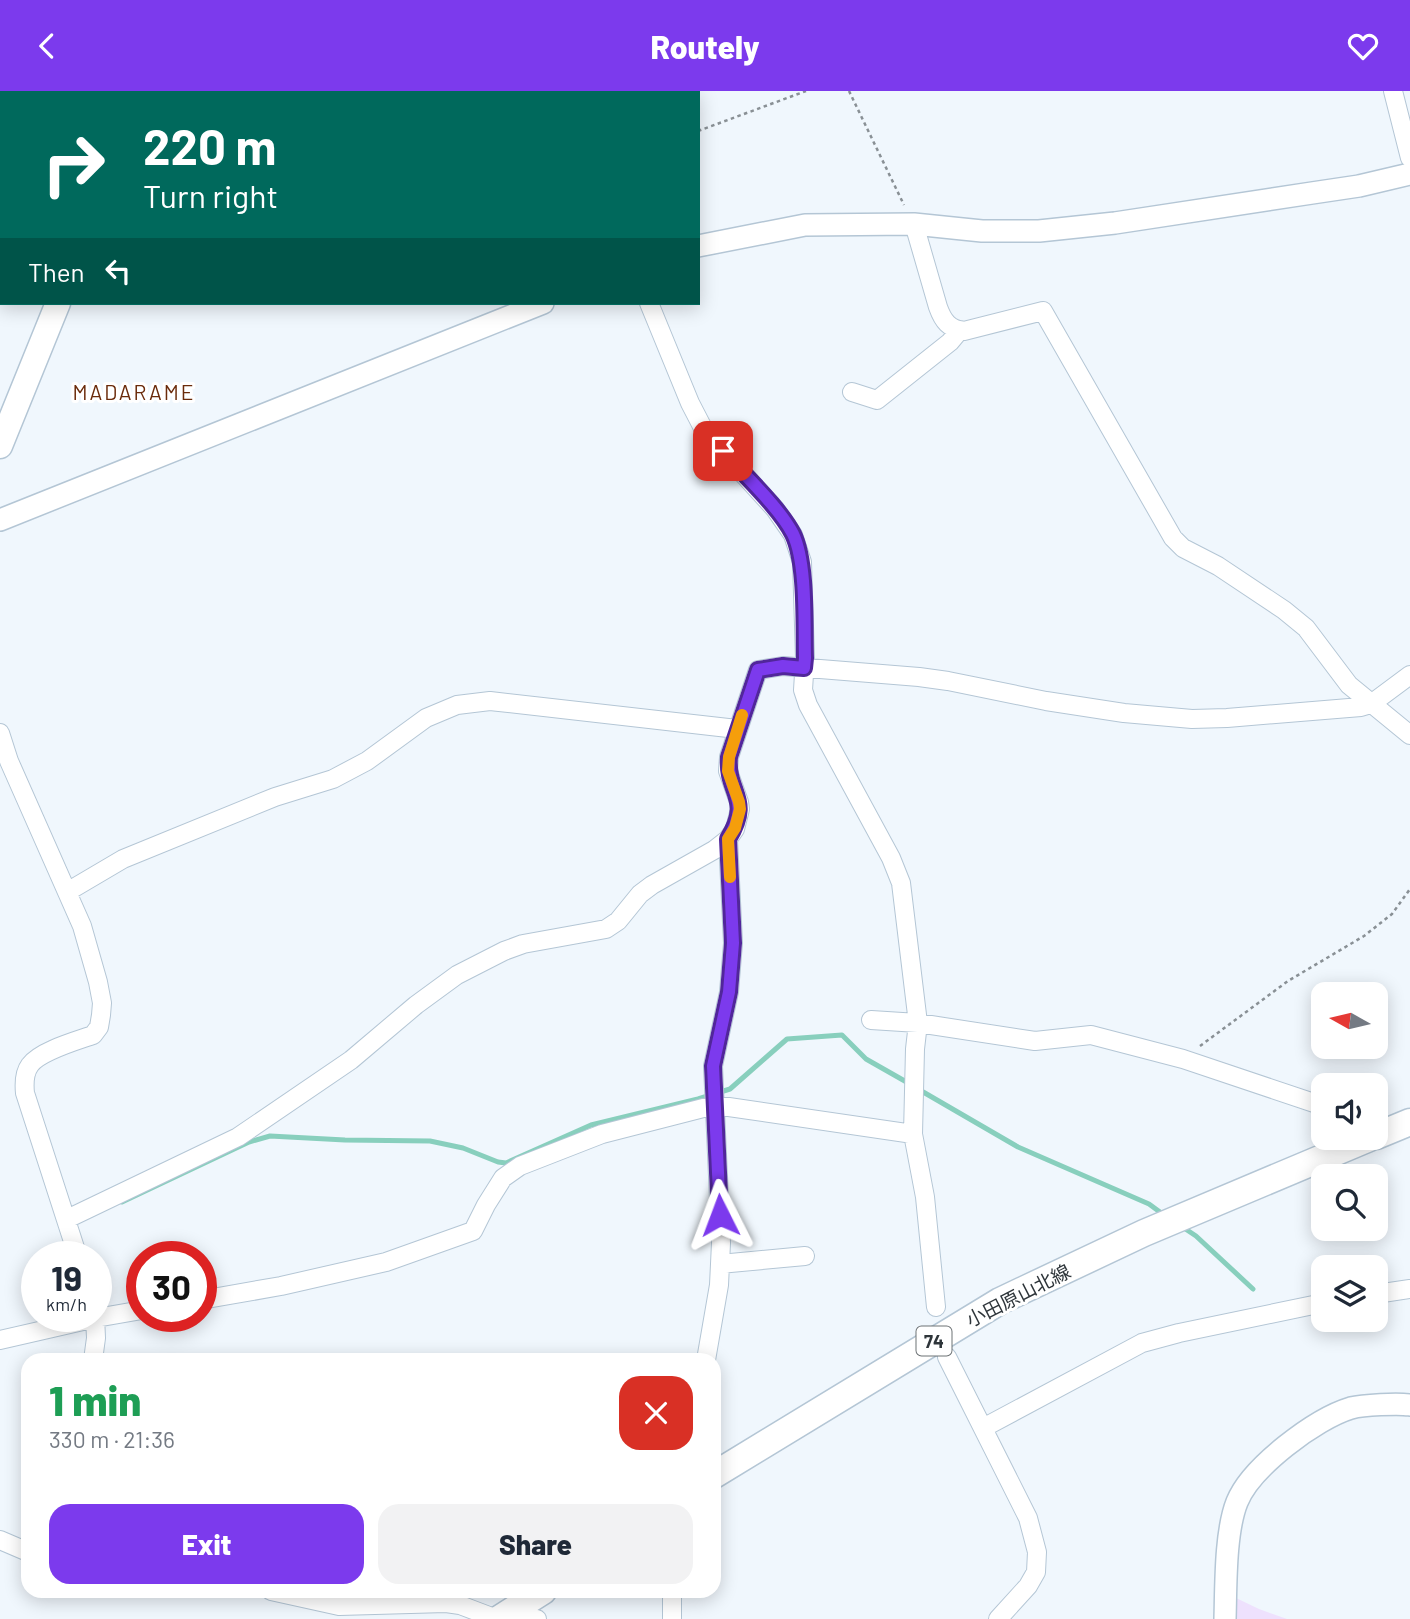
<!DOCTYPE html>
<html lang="en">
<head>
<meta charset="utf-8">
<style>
	:root { --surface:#fff; --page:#f2f2f3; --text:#1f2937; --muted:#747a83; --accent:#7c3aed }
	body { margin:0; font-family:Barlow,"Noto Sans JP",sans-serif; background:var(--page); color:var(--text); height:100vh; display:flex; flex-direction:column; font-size:26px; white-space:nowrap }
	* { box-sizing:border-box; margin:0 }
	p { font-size:23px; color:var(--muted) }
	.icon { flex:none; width:38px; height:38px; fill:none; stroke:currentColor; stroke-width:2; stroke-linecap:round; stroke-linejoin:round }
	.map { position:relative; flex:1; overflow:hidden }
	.panel { position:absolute; left:21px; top:1262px; width:700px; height:245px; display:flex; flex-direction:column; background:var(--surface); border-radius:21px; box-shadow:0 4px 18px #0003 }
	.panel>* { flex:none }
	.banner { position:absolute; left:0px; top:0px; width:700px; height:214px; box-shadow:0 4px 18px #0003; background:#00695c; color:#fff; overflow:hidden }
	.needle { width:46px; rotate:278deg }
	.controls { position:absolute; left:1311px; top:891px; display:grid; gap:14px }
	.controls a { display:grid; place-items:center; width:77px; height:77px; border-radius:14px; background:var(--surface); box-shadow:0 4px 18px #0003; font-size:35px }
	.speed { position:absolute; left:21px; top:1150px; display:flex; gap:14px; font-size:35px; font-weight:700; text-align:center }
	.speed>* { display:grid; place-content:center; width:91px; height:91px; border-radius:50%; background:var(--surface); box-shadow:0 4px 18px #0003; line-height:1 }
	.speed small { font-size:18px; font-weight:400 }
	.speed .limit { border:10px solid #d22; background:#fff; color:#111 }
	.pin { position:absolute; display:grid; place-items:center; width:60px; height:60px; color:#fff; margin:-30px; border-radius:14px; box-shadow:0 4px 10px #0006 }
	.me { position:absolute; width:77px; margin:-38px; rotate:357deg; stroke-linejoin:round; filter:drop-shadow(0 0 5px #0008) }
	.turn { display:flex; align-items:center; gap:24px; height:147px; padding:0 28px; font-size:32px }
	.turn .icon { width:91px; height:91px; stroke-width:2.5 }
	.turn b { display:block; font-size:49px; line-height:60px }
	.then { display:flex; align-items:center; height:66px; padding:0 28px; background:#0003; gap:14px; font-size:26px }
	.round { display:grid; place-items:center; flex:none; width:74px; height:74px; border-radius:21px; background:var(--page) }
	.head { display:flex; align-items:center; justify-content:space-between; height:119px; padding:0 28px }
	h1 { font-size:42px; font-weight:800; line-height:52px; color:#1e9e55 }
	.button { display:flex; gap:14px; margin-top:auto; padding:14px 28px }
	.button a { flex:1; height:80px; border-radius:21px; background:var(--accent); color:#fff; font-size:28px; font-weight:800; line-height:80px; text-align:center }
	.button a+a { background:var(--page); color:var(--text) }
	header { display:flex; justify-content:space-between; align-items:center; height:91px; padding:0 28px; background:var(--accent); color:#fff; font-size:32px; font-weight:800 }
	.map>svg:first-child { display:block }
	.green { fill:#eee1fd }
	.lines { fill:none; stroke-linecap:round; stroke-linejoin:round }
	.stream { stroke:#88cfbd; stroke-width:5 }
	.minor-casing { stroke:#b4c6d5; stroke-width:20 }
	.tertiary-casing { stroke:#b4c6d5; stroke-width:24 }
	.secondary-casing { stroke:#b4c6d5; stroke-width:27 }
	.primary-casing { stroke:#b4c6d5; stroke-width:29 }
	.path { stroke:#899095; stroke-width:2.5; stroke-dasharray:3.5 3.5; stroke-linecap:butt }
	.minor { stroke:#fff; stroke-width:18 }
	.tertiary { stroke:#fff; stroke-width:21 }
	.secondary { stroke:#fff; stroke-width:24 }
	.primary { stroke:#fff; stroke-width:26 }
	.route-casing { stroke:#51269a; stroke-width:18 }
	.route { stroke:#7c3aed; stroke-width:12 }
	.slow { stroke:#f59e0b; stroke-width:12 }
	.labels { text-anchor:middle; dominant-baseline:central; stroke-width:6; stroke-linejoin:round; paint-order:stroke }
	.shield { fill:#fff; stroke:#6d7275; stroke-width:2 }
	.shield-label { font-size:18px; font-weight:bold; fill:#2e353a }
	.street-label { font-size:19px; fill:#2e353a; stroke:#fff }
	.neighbourhood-label { font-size:21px; letter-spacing:2px; fill:#6a2b0b; stroke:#fff }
</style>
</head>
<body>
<header><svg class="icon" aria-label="back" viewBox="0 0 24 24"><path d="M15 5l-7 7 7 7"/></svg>Routely<svg class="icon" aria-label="heart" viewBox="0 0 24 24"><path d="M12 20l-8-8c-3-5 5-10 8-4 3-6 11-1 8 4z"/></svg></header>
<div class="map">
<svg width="1410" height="1528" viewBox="0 0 1410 1528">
	<rect width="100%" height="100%" fill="#f0f7fd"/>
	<!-- green -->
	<path class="green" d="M1234,1506L1259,1518L1287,1528H1236Z"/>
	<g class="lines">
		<!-- stream -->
		<path class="stream" d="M918,998L1018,1056L1149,1113L1164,1124
			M122,1111L249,1051L270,1045L345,1049L430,1050L463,1057L498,1071L506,1072L591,1034L698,1008L730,998L787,948L842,944L866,968L910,993
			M1181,1135L1196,1145L1253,1198"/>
		<!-- minor casing -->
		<g class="minor-casing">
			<path id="minor" d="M574,0L575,2
				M1393,0L1410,67
				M0,68L2,69
				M914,133L938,216C943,230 949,238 964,240L1043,220L1173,447L1183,457L1218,475L1284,519L1306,537L1349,594L1410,644
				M649,212L690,312L705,341L775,418L793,444L802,471L805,567L803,599L808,614L891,767L901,792L918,932L915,958L913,1043L925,1106L936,1216
				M852,301L877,309L950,251L960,239
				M0,642L9,670L82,835L98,891L102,912L101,924L99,936L93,944C76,950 40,960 30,974C24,982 24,992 25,1002L78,1166
				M67,801L123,768L275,706L333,688L367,670L426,627L457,614L490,610L737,638
				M871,929L918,932L1035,950L1091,944L1183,968L1323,1015
				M67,1128L238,1046L351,969L416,914L457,884L504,860L523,853L606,838L618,830L640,803L652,794L714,759L728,748L735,738L740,718L739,711L728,680L729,666L758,579L783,575L919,586L948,590L1046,610L1124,622L1192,628L1227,627L1361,616L1371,613L1410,584
				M720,1173L805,1165
				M1376,1203L1410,1198
				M201,1209L281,1195L386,1171L473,1140L486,1114L503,1087L520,1075L602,1043L715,1014L913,1043
				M0,1249L96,1227L142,1219
				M947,1266L1028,1427L1037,1461L1036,1481L1028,1495L998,1528
				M93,1269L96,1247L95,1225
				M706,1269L719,1194L721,1152L713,975L729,901L733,852L728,748
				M983,1337L1142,1252L1179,1242L1323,1212
				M0,1449L28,1461
				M271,1500L339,1515L446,1512L460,1514L497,1528
				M508,1523L537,1528
				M672,1528V1500"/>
		</g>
		<!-- tertiary casing -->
		<g class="tertiary-casing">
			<path id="tertiary" d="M698,155L805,134L914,133L982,140H1039L1115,132L1312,102L1359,95L1410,83
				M0,429L543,212
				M1225,1528C1226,1495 1225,1441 1237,1411C1251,1376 1315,1328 1351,1317C1363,1314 1398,1312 1410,1314"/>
		</g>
		<!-- secondary casing -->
		<g class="secondary-casing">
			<path id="secondary" d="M146,2L147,0
				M0,355L58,212"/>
		</g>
		<!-- primary casing -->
		<g class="primary-casing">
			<path id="primary" d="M1376,1045L1410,1031
				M714,1384L1000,1210L1144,1142L1372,1046
				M499,1528L543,1500"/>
		</g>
		<!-- path -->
		<path class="path" d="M849,0L904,114
			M698,40L806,0
			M1200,955L1288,890L1364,845L1392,823L1410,798"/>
		<!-- minor -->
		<use href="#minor" class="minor"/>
		<!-- tertiary -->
		<use href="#tertiary" class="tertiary"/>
		<!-- secondary -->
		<use href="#secondary" class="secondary"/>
		<!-- primary -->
		<use href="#primary" class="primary"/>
	</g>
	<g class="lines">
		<!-- route casing -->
		<g class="route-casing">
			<path id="route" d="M720,1124L713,975L729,901L733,852L728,748C753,707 726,703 729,666L758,579L783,575L804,577L805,567C804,534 807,472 793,443C779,416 744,384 723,360"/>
		</g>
		<!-- route -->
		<use href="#route" class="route"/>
		<!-- slow -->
		<path class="slow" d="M730,786L728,748L735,737L740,718L739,711L728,680L729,666L742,624"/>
	</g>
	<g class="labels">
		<!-- shield labels -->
		<rect class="shield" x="916.5" y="1235.5" width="35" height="29" rx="5"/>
		<g class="shield-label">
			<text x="934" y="1250">74</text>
		</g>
		<!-- street labels -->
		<g class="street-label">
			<text transform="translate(1018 1204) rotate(-27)">小田原山北線</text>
		</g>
		<!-- neighbourhood labels -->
		<g class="neighbourhood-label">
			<text x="134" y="300">MADARAME</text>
		</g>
	</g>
</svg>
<div class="controls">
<a><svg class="needle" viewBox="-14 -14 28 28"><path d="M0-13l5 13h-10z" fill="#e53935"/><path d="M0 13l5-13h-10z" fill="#747a83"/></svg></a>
<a><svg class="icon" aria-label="sound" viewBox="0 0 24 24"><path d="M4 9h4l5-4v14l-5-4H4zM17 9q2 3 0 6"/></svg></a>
<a><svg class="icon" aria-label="search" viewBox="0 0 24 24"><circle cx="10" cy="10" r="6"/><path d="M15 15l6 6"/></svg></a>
<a><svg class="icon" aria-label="layers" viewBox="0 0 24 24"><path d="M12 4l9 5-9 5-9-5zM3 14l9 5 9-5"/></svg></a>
</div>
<div class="speed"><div>19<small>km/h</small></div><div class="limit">30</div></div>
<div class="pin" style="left:723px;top:360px;background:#d93025"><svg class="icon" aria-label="arrive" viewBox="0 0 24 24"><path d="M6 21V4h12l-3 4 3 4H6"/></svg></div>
<svg class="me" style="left:720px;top:1124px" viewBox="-20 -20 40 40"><path d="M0-17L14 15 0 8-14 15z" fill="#7c3aed" stroke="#fff" stroke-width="4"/></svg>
<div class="banner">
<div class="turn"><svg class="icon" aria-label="right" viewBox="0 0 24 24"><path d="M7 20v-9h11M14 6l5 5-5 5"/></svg><div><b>220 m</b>Turn right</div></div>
<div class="then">Then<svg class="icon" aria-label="left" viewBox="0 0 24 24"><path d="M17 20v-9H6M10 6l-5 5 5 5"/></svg></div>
</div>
<section class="panel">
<div class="head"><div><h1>1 min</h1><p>330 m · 21:36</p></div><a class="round" style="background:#d93025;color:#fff"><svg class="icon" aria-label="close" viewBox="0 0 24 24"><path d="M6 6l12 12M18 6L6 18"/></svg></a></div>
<div class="button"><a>Exit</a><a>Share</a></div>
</section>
</div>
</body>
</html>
